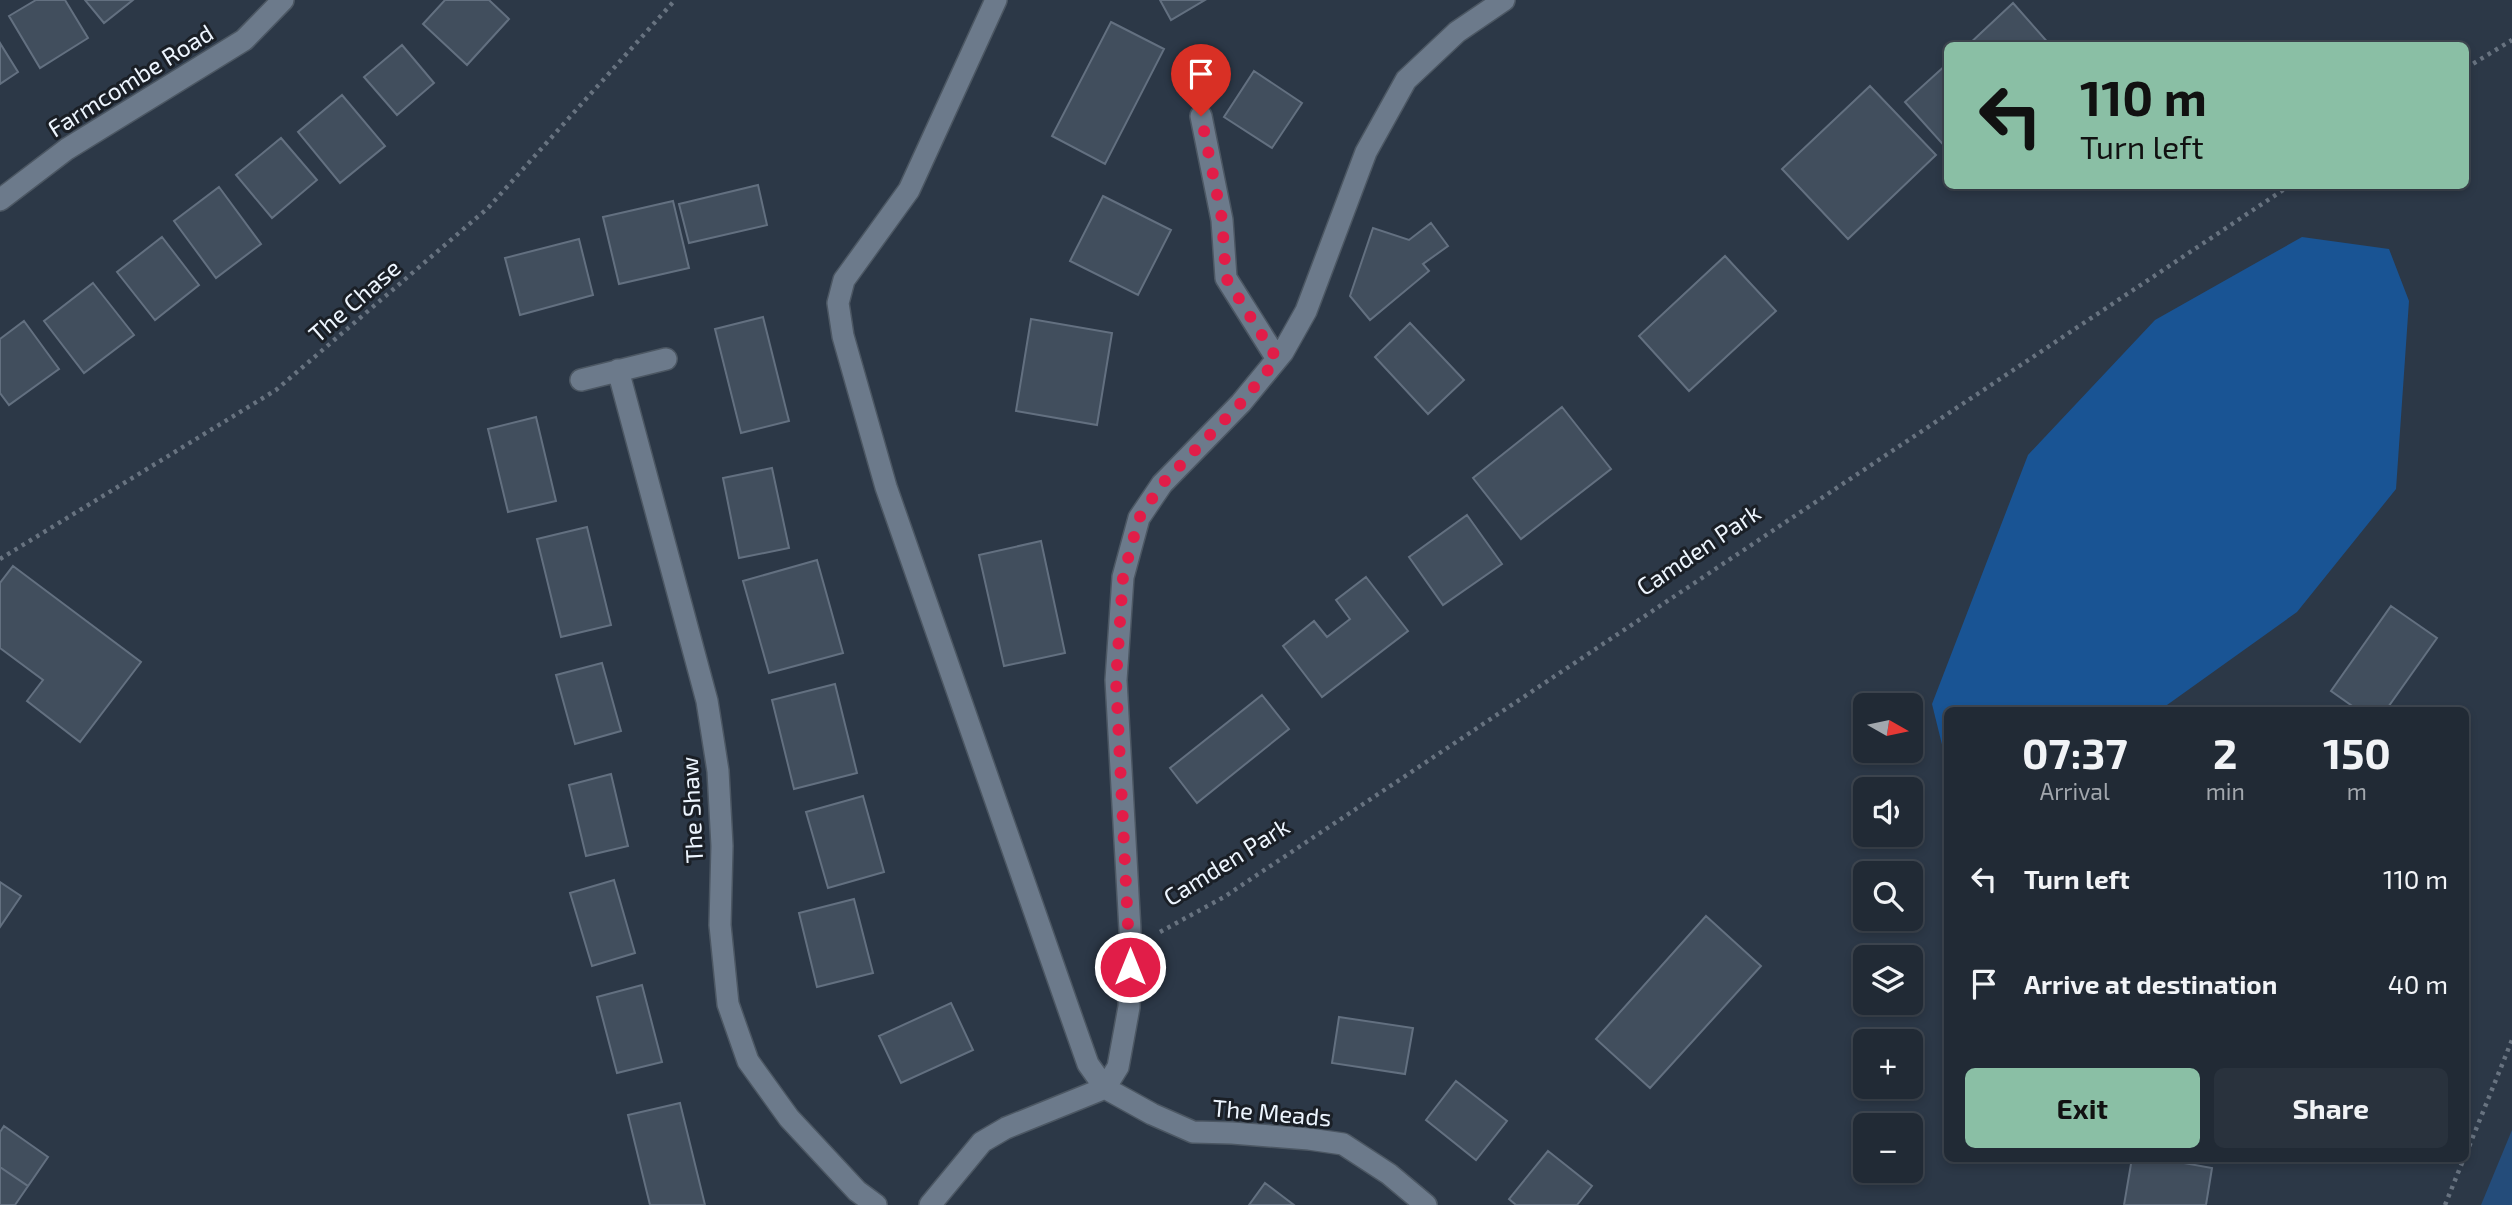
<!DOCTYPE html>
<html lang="en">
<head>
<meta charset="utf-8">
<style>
	:root { --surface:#212a35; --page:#29323d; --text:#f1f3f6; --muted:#a2a7ad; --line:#3e4650; --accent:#8abfa5 }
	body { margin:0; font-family:"Exo 2",sans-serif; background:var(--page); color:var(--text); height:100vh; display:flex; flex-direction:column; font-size:26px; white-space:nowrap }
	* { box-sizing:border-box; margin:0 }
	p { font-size:23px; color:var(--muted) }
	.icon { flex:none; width:38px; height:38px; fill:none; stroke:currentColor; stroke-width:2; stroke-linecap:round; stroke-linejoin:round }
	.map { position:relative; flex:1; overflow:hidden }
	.details { position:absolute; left:1944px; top:707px; width:525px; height:455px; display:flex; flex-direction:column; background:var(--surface); border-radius:10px; box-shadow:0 4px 10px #0003,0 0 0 2px var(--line) }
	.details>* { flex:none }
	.top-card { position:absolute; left:1944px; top:42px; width:525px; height:147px; border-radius:10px; box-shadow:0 4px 10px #0003,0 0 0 2px var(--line); background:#8abfa5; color:#111; overflow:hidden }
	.needle { width:46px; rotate:99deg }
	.fabs { position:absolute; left:1853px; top:693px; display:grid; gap:14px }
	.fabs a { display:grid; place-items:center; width:70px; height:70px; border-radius:10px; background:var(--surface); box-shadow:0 4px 10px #0003,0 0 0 2px var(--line); font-size:35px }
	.pin { position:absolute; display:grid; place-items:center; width:60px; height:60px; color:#fff; margin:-72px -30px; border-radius:50% 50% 50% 0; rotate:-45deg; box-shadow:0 0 7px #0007 }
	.pin .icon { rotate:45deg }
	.me { position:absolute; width:77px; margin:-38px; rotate:0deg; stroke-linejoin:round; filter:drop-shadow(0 0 5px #0008) }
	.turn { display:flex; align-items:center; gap:24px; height:147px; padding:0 21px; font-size:32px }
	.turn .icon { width:91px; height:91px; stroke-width:2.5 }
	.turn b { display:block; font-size:49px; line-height:60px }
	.eta { display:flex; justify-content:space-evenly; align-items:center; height:119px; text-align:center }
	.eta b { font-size:42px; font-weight:700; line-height:49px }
	.primary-button { display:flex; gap:14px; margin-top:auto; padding:14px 21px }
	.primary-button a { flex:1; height:80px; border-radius:10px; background:var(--accent); color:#111; font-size:28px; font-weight:700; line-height:80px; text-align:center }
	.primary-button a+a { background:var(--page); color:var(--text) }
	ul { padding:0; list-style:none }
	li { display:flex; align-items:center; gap:21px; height:105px; padding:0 21px }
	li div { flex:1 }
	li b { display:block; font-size:26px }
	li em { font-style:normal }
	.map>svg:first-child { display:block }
	.green { fill:#244c7a }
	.water { fill:#195494 }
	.building { fill:#414e5d; stroke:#637080; stroke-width:2 }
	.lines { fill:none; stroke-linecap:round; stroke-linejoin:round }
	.minor-casing { stroke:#4c5763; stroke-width:24 }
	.path { stroke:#687380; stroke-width:4.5; stroke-dasharray:3.5 5; stroke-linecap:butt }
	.minor { stroke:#6c7a8b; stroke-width:21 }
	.route { stroke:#e11d48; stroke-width:12; stroke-dasharray:0 21.6 }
	.labels { text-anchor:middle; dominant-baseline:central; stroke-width:6; stroke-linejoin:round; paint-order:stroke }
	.street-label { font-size:24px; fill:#edf5fe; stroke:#1a1f26 }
</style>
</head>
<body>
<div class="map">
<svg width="2512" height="1205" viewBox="0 0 2512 1205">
	<rect width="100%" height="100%" fill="#2c3847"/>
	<!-- green -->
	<path class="green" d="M2512,1130V1205H2481Z"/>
	<!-- water -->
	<path class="water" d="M2302,237L2389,249L2409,301L2396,489L2297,612L2160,710H1948V769L1932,704L2028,455L2155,320Z"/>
	<!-- building -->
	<path class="building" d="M36,0H65L88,38L40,68L9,16Z
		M85,0H133L104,23Z
		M445,0H489L509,19L467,65L423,24Z
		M1160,0H1205L1171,20Z
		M2013,3L2051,46H1967Z
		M1111,22L1164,49L1105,164L1052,136Z
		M0,43L18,72L0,84Z
		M402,45L434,83L397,115L364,77Z
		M1948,63V150L1905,102Z
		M1254,71L1302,103L1272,148L1224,117Z
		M1870,86L1936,155L1848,239L1782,169Z
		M342,95L385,146L340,183L298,132Z
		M281,138L317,180L272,218L236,175Z
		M758,185L767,225L689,243L679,204Z
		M219,187L261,244L216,278L174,221Z
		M1103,196L1171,230L1138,295L1070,261Z
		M673,201L689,268L619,284L603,217Z
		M1431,223L1448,246L1423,264L1429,271L1370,320L1350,296L1373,228L1409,240Z
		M162,237L199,285L155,320L117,272Z
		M579,239L593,295L520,315L505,258Z
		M1725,256L1776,311L1689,391L1639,336Z
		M93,283L134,335L84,373L44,321Z
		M763,317L789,421L741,433L715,329Z
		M1031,319L1112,333L1097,425L1016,411Z
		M24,321L59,369L9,405L0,393V339Z
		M1410,323L1464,380L1428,414L1375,357Z
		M1562,407L1611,469L1521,539L1473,478Z
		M536,417L556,501L508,512L488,429Z
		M772,468L789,548L739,558L723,478Z
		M1467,515L1502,564L1443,605L1409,557Z
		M587,527L611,625L561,637L537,539Z
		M1041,541L1065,653L1004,666L979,555Z
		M817,560L843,653L769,673L743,581Z
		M13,566L141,662L80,742L27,701L43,680L0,648V583Z
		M1366,577L1408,631L1322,697L1283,646L1314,621L1327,637L1350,619L1336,600Z
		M2391,606L2437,638L2386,710H2358L2331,691Z
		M602,663L621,731L575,744L556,675Z
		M835,684L857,773L794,789L772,700Z
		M1262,695L1289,729L1197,803L1170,768Z
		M611,774L628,846L586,856L569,785Z
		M863,796L884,872L828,888L806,812Z
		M614,880L635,953L592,966L570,893Z
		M0,882L21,896L0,927Z
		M854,899L873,973L817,987L799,913Z
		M1706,916L1761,966L1650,1088L1596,1039Z
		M642,985L662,1062L617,1073L597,997Z
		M951,1003L973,1050L901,1083L879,1036Z
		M1339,1017L1413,1028L1405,1074L1332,1063Z
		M1456,1081L1507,1121L1476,1160L1426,1120Z
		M680,1103L705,1205H650L628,1115Z
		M4,1126L48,1157L28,1186L0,1167V1132Z
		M1548,1151L1592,1186L1577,1205H1516L1509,1199Z
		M2132,1158H2156L2212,1168L2206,1205H2124Z
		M0,1167L28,1186L15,1205H0Z
		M1265,1183L1294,1205H1249Z"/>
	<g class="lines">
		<!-- minor casing -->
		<g class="minor-casing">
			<path id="minor" d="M996,0L909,190L844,280L838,303L843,336L886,487L1070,1013L1088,1064L1105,1088L1152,1114L1193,1132L1232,1133L1309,1139L1343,1144L1389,1174L1426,1205
				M1201,116L1222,220L1226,278L1277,359
				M0,200L67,149L244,40L283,0
				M618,370L707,701L718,771L722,846L720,925L728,1004L748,1061L789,1118L857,1191L876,1205
				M581,380L666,359
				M930,1205L982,1142L1006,1128L1105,1088L1118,1067L1129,1007L1131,948L1116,680L1123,577L1139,518L1162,484L1241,403L1283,352L1306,311L1366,152L1406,80L1457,32L1504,0"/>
		</g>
		<!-- path -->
		<path class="path" d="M2466,68L2512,40
			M0,559L276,390L488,208L675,0
			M1160,932L1224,897L2289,186
			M2466,1154L2512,1040
			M2445,1205L2464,1158"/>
		<!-- minor -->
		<use href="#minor" class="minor"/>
	</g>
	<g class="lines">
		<!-- route -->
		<path class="route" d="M1130,967L1116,680L1123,577L1139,518L1162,484L1241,403L1277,359L1226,278L1222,219L1201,116"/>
	</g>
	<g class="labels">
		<!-- street labels -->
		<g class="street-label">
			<text transform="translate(130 80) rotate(-32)">Farmcombe Road</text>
			<text transform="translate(354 300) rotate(-41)">The Chase</text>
			<text transform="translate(1698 549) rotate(-34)">Camden Park</text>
			<text transform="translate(691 810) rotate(-93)">The Shaw</text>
			<text transform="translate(1226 861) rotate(-32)">Camden Park</text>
			<text transform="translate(1272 1112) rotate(5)">The Meads</text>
		</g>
	</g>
</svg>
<div class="fabs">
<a><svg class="needle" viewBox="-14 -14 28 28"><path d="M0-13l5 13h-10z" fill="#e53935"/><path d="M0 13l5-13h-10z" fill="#a2a7ad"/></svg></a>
<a><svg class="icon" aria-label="sound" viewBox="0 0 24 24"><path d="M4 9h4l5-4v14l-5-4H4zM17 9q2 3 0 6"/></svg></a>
<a><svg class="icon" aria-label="search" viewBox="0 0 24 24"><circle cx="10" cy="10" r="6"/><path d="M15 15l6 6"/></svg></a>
<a><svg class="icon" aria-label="layers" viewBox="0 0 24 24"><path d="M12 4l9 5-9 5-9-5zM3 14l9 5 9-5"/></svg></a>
<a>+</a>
<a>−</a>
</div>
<div class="pin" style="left:1201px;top:116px;background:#d93025"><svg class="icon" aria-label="arrive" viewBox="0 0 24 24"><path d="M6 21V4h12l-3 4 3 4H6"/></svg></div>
<svg class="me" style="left:1130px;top:967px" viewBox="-20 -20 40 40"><circle r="17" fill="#e11d48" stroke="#fff" stroke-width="3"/><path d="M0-11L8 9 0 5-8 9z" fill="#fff"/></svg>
<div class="top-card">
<div class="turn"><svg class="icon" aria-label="left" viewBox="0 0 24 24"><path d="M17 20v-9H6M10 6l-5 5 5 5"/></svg><div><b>110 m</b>Turn left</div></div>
</div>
<section class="details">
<div class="eta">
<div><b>07:37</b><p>Arrival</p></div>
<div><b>2</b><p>min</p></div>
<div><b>150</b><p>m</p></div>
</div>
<ul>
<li><svg class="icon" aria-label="left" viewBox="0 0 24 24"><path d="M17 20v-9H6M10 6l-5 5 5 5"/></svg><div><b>Turn left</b></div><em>110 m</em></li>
<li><svg class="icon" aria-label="arrive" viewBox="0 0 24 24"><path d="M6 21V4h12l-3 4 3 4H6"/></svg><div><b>Arrive at destination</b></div><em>40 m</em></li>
</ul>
<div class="primary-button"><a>Exit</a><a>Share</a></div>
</section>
</div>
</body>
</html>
